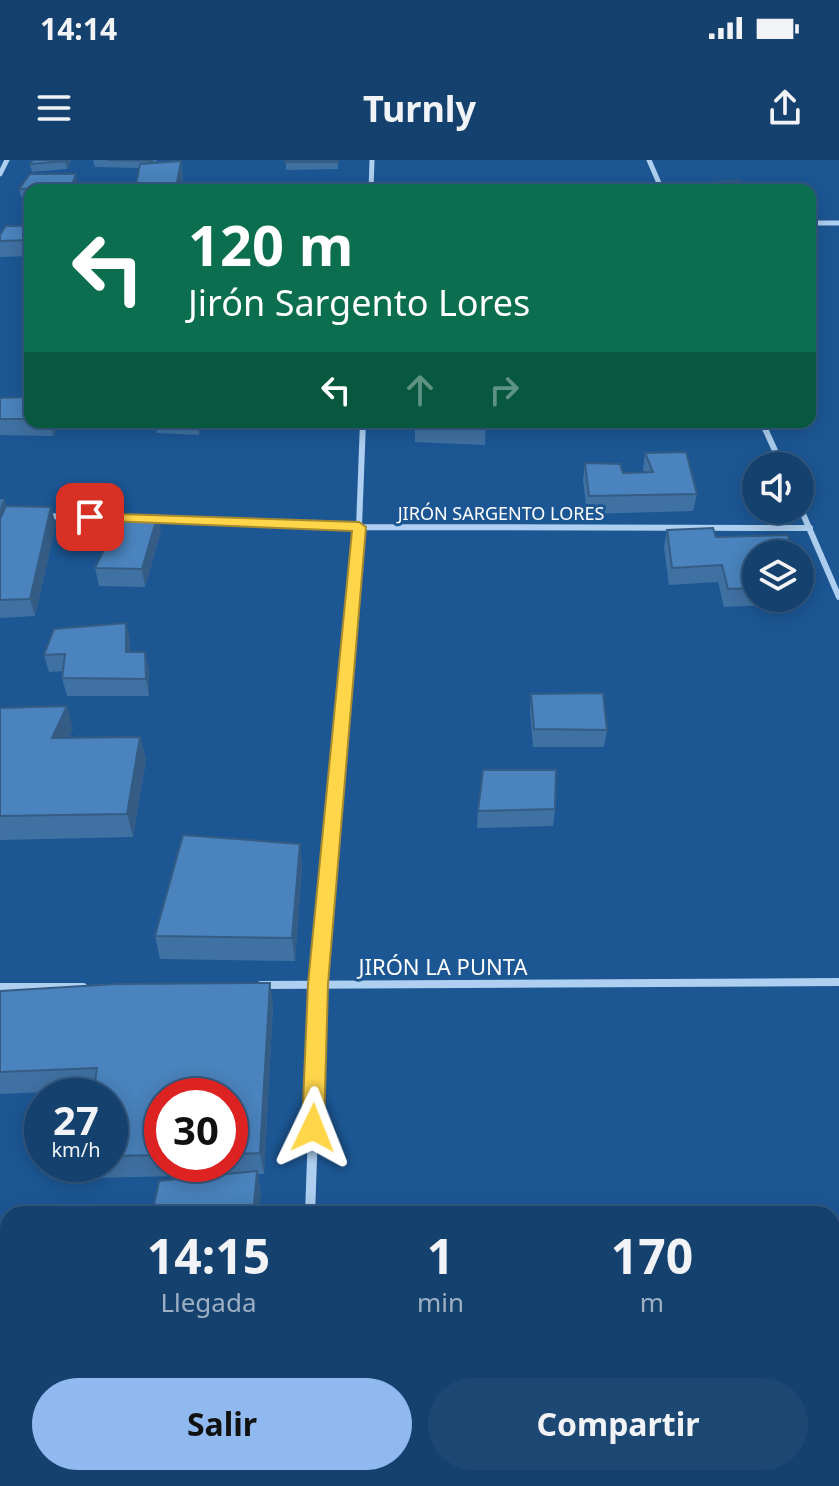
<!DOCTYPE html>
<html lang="es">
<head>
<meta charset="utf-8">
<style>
	:root { --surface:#15416f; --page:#1e4874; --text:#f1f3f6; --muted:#9dafc3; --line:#345a82; --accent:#90b9f0 }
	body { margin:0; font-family:"Noto Sans",sans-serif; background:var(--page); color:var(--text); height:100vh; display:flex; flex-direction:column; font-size:30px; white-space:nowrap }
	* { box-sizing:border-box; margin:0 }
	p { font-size:26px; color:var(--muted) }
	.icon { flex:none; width:44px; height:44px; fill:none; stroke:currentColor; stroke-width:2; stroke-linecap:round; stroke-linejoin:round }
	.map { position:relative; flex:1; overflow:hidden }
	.sheet { position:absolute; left:0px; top:1046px; width:840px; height:280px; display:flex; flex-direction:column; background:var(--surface); border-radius:24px 24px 0 0; box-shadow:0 4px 20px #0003,0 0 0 2px var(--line) }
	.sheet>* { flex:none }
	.guide { position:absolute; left:24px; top:24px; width:792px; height:244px; border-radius:16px; box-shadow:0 4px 20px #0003,0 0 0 2px var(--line); background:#0b6e4f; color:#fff; overflow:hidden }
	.buttons { position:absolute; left:742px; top:292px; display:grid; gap:16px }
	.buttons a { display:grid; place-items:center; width:72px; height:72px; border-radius:50%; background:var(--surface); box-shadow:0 4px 20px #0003,0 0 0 2px var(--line); font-size:40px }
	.speed { position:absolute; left:24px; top:918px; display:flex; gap:16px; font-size:40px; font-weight:700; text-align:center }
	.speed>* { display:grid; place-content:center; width:104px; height:104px; border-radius:50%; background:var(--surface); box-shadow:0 4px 20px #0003,0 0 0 2px var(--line); line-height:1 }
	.speed small { font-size:20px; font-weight:400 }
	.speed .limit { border:12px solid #d22; background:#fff; color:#111 }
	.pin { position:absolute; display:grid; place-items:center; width:68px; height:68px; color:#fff; margin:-34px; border-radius:16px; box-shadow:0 4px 12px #0006 }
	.me { position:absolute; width:88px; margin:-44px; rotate:2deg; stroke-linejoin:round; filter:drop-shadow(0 0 6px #0008) }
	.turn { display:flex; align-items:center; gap:28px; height:168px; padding:0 32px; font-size:36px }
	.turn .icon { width:104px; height:104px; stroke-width:2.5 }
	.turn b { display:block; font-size:56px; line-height:68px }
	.lanes { display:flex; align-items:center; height:76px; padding:0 32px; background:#0003; justify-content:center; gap:40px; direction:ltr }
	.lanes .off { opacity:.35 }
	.eta { display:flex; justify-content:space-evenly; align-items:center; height:136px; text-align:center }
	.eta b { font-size:48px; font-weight:700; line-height:56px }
	.action { display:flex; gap:16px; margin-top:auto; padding:16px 32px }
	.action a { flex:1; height:92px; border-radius:48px; background:var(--accent); color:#111; font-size:32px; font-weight:700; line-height:92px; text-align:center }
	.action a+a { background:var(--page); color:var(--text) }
	.status { display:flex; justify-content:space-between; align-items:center; height:56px; padding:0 40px; background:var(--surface); direction:ltr }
	.status svg { height:22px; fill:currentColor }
	header { display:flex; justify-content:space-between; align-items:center; height:104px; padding:0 32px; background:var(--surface); font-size:36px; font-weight:700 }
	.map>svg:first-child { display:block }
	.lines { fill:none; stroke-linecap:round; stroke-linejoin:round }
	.minor-far3 { stroke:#aecfef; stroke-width:5 }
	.minor-far2 { stroke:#aecfef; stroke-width:6 }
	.minor-far1 { stroke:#aecfef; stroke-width:8 }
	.minor { stroke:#aecfef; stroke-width:10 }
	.wall { fill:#4071a3; fill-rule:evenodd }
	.shaded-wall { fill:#345c84 }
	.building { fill:#4a83bd; stroke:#345c84; stroke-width:2 }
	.route { fill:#ffd54a; stroke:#a68a30; stroke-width:2 }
	.labels { text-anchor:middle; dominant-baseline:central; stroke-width:6; stroke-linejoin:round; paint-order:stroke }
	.far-street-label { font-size:18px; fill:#fff; stroke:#1c5794 }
	.street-label { font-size:22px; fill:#fff; stroke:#1c5794 }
</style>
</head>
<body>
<div class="status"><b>14:14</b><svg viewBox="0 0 49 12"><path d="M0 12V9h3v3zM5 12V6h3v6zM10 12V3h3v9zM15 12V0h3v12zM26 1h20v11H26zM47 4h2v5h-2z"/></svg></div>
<header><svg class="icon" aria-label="menu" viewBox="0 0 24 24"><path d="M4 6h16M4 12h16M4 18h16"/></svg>Turnly<svg class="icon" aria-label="share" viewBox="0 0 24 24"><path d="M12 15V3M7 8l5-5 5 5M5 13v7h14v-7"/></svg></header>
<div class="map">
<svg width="839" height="1326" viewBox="0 0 839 1326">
	<rect width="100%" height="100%" fill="#1c5794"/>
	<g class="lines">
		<!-- minor-far3 -->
		<path class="minor-far3" d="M649,0L662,30
			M0,14L7,0
			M371,30L372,0
			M810,63H839"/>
		<!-- minor-far2 -->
		<path class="minor-far2" d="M762,262L782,306
			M800,347L839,437
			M43,356L129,359
			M151,359L359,367L810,368
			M347,503L359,367L363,262"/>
		<!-- minor-far1 -->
		<path class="minor-far1" d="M261,825L839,822
			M0,827H83
			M317,864L347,501"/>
		<!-- minor -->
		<path class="minor" d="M310,1054L317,862
			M300,1318V1326"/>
	</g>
	<!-- wall -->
	<path class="wall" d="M33,0H71L67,9L32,12L30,4Z
		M93,0H157L156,3L181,1L183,16L181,28L135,30L139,8L95,7Z
		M286,0H338V9L286,10Z
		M77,22L74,30H30V36L21,37L19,29Z
		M30,66V96L0,97V75Z
		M30,237V262H60L53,276L0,275V238Z
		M155,262H347L345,270L248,269L202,264L199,275L157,273Z
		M415,262H486L485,285L415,282Z
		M645,293L697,334L693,351L587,354L583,320L585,303L623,313L644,312L643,310Z
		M0,339H4L6,346L56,364L35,456L0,458Z
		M667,370L716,377L756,394V438H793L792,444L724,447L718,422L669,425L664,387Z
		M161,371L145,427L99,426L95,408Z
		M126,463L130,481V492L149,509V536H67L62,518L63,511L49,512L44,495Z
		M531,534L607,570L604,587H533L530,551Z
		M0,548L73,569L69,578L140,577L146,600L133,677L0,680Z
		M555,649L553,666L477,668L478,651Z
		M300,684L302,708L295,801L160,799L155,776Z
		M270,823L273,846L264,1014H257L261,1031L259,1054H152L221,1015L93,1018L88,1004H110V936L94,930L0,934V831ZM162,936H230V1004H162Z"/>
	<!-- shaded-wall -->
	<path class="shaded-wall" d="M66,0H71L67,9L65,1Z
		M181,1L183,16L180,30H176Z
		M76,14L77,22L74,30H71V27Z
		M50,262H60L53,276Z
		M197,262H202L199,275Z
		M4,339L11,363L0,388V349Z
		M51,347L56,364L35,456L30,439Z
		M158,354L161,371L145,427L142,409Z
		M126,463L130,481V510L126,492Z
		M145,492L149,509V536L146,519Z
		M67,546L73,569L59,602L52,578Z
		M140,577L146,600L133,677L127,654Z
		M300,684L302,708L295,801L292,778Z
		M270,823L273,846L264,1014L260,993Z
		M257,1011L261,1031L259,1054H253Z
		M113,1318H120L119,1326H112Z"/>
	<!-- building -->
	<path class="building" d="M33,0H66L65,1L30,4Z
		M106,0H153L152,1Z
		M286,0H338V2H285Z
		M181,1L176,28L220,27V30H135L140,4Z
		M30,14H76L71,27L19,29Z
		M740,21L745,30H721L716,22Z
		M6,66H30V80L0,81V75Z
		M30,237V259H0V238Z
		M415,262H486V268L414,265Z
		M686,292L697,334L589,336L585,303L620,304L623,313L653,312L645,293Z
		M6,346L51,347L30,439L0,440V359Z
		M158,354L142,409L95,408L122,355Z
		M713,368L716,377L788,375L791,394H756V428L728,429L722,405L672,408L667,370Z
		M126,463V492H145L146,519L62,518L65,494L44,495L54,469Z
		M603,533L607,570L534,569L531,534Z
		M67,546L52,578L140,577L127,654L0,656V548Z
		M483,610H556L555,649L478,651Z
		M183,675L300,684L292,778L155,776Z
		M270,823L260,993L230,994V936H162V995L110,996V936H93L97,908L0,912V831L117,824Z
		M257,1011L253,1054H152L159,1021Z
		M6,1291H8V1318H113L112,1326H1Z"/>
	<!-- route -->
	<path class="route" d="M90,353L359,362L366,367L328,824L324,968L321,975L313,978L305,975L302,968L308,824L352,371L85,360V354Z"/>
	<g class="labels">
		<!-- far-street labels -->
		<g class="far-street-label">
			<text x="501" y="353">JIRÓN SARGENTO LORES</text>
		</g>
		<!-- street labels -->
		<g class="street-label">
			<text x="443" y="806">JIRÓN LA PUNTA</text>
		</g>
	</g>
</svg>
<div class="buttons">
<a><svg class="icon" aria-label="sound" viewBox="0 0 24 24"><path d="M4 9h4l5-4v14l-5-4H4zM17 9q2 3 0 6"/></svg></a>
<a><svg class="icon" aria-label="layers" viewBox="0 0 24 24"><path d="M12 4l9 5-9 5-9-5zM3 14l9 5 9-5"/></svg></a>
</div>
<div class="speed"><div>27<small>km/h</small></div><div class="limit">30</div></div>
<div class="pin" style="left:90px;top:357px;background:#d93025"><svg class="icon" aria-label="arrive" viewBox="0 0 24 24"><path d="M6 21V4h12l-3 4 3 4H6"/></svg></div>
<svg class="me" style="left:313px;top:968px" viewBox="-20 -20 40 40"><path d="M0-17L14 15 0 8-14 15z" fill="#ffd54a" stroke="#fff" stroke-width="4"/></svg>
<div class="guide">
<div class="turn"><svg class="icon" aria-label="left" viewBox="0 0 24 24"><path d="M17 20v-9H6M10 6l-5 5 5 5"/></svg><div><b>120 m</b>Jirón Sargento Lores</div></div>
<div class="lanes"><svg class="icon" aria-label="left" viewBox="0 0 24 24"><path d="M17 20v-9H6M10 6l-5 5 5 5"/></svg><svg class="icon off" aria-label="ahead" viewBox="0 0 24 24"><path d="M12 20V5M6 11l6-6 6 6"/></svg><svg class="icon off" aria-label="right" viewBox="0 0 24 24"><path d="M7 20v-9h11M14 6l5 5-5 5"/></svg></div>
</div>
<section class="sheet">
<div class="eta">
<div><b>14:15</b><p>Llegada</p></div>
<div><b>1</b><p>min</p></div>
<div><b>170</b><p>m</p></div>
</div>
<div class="action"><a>Salir</a><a>Compartir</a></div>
</section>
</div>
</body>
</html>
